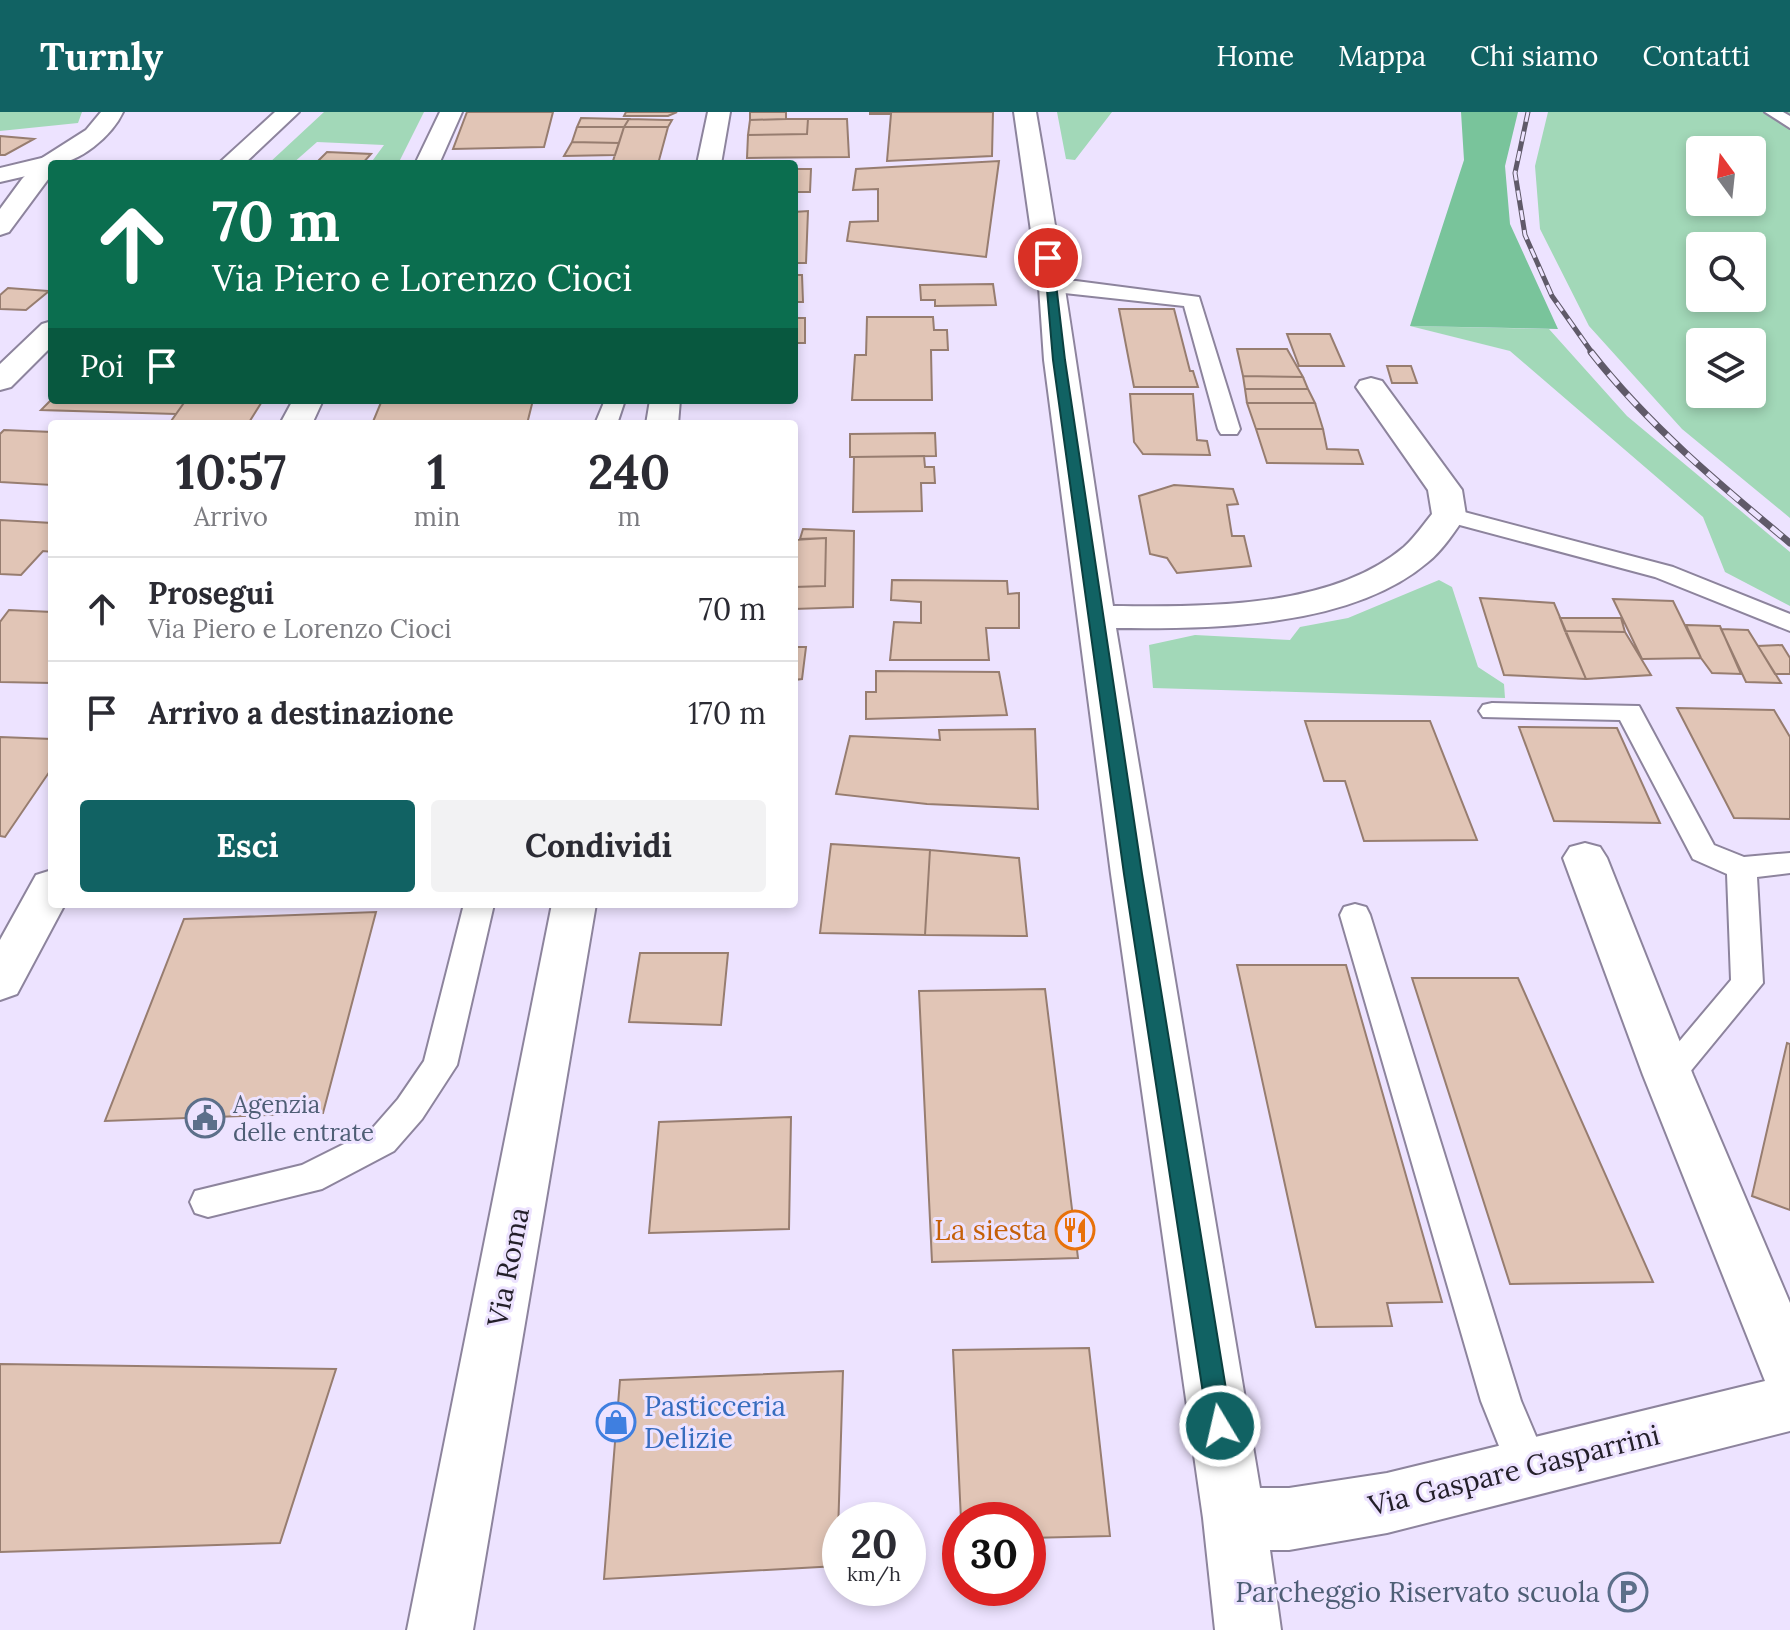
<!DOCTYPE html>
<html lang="it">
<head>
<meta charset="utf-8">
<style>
	:root { --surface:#fff; --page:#f2f2f3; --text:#2b2b33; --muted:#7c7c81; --line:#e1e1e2; --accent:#116263 }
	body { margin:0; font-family:Lora,serif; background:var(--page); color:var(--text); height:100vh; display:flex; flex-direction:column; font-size:30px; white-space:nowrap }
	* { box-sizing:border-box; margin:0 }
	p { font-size:26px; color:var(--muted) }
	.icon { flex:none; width:44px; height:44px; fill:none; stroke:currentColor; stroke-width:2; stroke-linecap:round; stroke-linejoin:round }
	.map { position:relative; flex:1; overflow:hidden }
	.side { position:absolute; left:48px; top:308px; width:750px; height:488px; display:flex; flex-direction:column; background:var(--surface); border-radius:8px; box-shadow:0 4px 12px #0003 }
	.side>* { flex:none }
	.guide { position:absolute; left:48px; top:48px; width:750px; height:244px; border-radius:8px; box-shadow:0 4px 12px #0003; background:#0b6e4f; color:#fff; overflow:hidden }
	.needle { width:52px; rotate:345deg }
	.tools { position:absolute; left:1686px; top:24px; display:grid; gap:16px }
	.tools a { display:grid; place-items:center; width:80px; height:80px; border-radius:8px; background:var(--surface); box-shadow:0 4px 12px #0003; font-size:40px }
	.speed { position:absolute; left:822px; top:1390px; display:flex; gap:16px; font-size:40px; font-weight:700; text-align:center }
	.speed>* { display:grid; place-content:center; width:104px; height:104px; border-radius:50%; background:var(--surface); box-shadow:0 4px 12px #0003; line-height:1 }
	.speed small { font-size:20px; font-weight:400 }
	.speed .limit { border:12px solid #d22; background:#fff; color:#111 }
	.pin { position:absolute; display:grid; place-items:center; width:68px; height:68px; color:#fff; margin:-34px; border:4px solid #fff; border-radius:50%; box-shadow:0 2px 8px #0007 }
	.me { position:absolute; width:88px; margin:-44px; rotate:351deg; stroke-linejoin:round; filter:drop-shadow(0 0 6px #0008) }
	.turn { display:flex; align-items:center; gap:28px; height:168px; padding:0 32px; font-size:36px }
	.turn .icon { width:104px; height:104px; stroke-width:2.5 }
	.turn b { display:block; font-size:56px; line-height:68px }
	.then { display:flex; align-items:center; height:76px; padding:0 32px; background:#0003; gap:16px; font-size:30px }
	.eta { display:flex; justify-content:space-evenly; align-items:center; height:136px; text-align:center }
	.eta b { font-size:48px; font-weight:700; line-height:56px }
	.primary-button { display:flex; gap:16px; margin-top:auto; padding:16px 32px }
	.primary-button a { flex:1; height:92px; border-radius:8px; background:var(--accent); color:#fff; font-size:32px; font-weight:700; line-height:92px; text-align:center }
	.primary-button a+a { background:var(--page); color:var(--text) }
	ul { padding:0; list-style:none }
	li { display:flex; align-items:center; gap:24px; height:104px; padding:0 32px; border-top:2px solid var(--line) }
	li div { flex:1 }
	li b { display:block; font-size:30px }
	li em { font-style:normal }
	header { display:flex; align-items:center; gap:48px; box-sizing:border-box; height:112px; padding:0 40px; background:var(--accent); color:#fff }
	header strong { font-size:38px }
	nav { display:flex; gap:44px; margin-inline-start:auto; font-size:28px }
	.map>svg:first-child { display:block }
	.green { fill:#a2d8b8; fill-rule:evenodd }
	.forest { fill:#79c49b }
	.building { fill:#e1c5b6; stroke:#977d70; stroke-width:2 }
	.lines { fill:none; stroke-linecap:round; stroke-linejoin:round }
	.lane-casing { stroke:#8d849d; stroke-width:4 }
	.street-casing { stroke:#8d849d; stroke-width:4 }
	.secondary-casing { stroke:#8d849d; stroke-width:4 }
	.lane { fill:#fff; fill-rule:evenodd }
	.street { fill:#fff; fill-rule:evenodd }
	.secondary { fill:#fff; fill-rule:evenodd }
	.rail-far1-casing { stroke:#605a69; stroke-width:5 }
	.rail-casing { stroke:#605a69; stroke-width:7 }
	.rail-far1 { stroke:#ede3ff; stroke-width:3; stroke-dasharray:10; stroke-linecap:butt }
	.rail { stroke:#ede3ff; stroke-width:5; stroke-dasharray:14; stroke-linecap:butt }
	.route { fill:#116263; stroke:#0b4040; stroke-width:2 }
	.labels { text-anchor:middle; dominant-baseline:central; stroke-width:6; stroke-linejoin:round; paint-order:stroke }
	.service-label { font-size:24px; fill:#4e5e75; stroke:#ede3ff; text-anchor:start }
	.near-food-label { font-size:28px; fill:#c56008; stroke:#ede3ff; text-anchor:end }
	.near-street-label { font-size:28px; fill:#231f29; stroke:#ede3ff }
	.near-shop-label { font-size:28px; fill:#366cbe; stroke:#ede3ff; text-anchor:start }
	.near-service-label { font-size:28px; fill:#4e5e75; stroke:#ede3ff; text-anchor:end }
</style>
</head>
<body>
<header>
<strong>Turnly</strong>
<nav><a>Home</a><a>Mappa</a><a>Chi siamo</a><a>Contatti</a></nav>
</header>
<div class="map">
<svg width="1790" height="1518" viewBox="0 0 1790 1518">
	<rect width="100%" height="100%" fill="#ede3ff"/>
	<!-- green -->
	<path class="green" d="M0,0H82L78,11L0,19Z
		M324,0H424L398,52H370L384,33L317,30L292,52H268Z
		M1057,0H1112L1075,48L1066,47Z
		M1548,0H1790V406L1682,317L1589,214L1540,117L1535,54ZM1700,38H1752V90H1700ZM1700,134H1752V186H1700ZM1700,230H1752V282H1700Z
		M1410,214L1549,217L1627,304L1790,440V494L1725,460L1703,405L1510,239Z
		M1439,468L1452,475L1478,555L1504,572L1505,586L1153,576L1149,533L1195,523L1290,528L1300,515L1348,506Z"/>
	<!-- forest -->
	<path class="forest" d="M1461,0H1518L1505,54L1510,112L1558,217L1410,214L1464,48Z"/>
	<!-- building -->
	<path class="building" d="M467,0H553L544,35L453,37Z
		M626,0H677L668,4H624Z
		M750,0H786V7L750,8Z
		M870,0H993L992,44L887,49L891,2H870Z
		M581,6L622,7H629L624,15H577Z
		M629,7L667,8H672L668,15H624Z
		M786,7H808L807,22L748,23L750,8Z
		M808,7H847L849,45L747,46L748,23L807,22Z
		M577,15H624L619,31L572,30Z
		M624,15H668L658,52H612Z
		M0,24L34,27L5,43H0Z
		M572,30L619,31L615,43L564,44Z
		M327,40L371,42L362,52H315Z
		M999,49L986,145L847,129L850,110L878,109V77L853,78L856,57Z
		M794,57H811L810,80H794Z
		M808,99L806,151H794V100Z
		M794,163H802L803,190H794Z
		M993,172L996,193L935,194V188H921L920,173Z
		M8,176L49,179L26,198L0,197V183Z
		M1119,197H1174L1190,259H1193L1198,275H1134Z
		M867,205H933L934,218H947L948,238H931L932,288H852L855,243H866Z
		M794,206H805V231H794Z
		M1287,222H1330L1344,254H1299Z
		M1237,237H1287L1303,265L1243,264Z
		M1387,254H1411L1417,271H1392Z
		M1243,264L1303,265L1308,277H1245Z
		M1245,277H1308L1315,291H1247Z
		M1130,282H1193L1197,328L1207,329L1210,343L1143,342L1134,330Z
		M52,287V288H186L176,302L41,298Z
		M186,288H263L248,312H169Z
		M382,288H533L527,312H372Z
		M1247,291H1315L1323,317H1256Z
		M1256,317H1323L1327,337L1358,338L1363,352L1267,351Z
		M4,318L52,320V373L0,370V322Z
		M935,321L936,344L850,345V322Z
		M924,344L925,355H934L935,371H921L922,399L853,400L854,345Z
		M1174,373L1233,377L1238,392L1227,393L1232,424H1244L1251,454L1177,461L1167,446L1150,442L1139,384Z
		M0,408L52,411V440L43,439L21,463L0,462Z
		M803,417L854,419L853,495L794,497V475L825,474L826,426L800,427Z
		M826,426L825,474L794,475V428Z
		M892,468L1007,469L1008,482L1019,481V516H986L989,548H890L894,510L921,511V490L891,488Z
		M1480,486L1554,491L1586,567L1504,563Z
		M1613,487L1673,489L1701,546L1642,547Z
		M9,498L52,500V571L0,570V510Z
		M1560,506H1621L1625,520L1565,519Z
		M1686,513L1720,514L1741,562L1712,561L1701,546Z
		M1721,517L1748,518L1781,571L1746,570Z
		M1565,519L1625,520L1651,563L1586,567Z
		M1782,533L1790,546V562H1775L1758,534Z
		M794,535H806L802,567L794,568Z
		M876,559L999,560L1007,603L866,607V580H876Z
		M1677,596L1774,598L1790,625V707L1734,706Z
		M1305,609H1430L1477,728L1364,729L1345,669H1324Z
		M1519,615L1617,616L1660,711L1554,709Z
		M1035,617L1038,697L927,692L836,682L850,624L940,628L939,618Z
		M0,625L52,627V656L5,725L0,724Z
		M831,732L930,738L925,823L820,821Z
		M930,738L1019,746L1027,824L925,823Z
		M376,800L323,1001L105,1009L184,807Z
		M640,841H728L721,913L629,910Z
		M1237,853H1346L1442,1190L1387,1191L1392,1214L1316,1215Z
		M1412,866H1518L1653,1170L1510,1172Z
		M1045,877L1078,1146L932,1150L919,879Z
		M1787,931L1790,932V1098L1752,1084Z
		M791,1005L789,1117L649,1121L659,1010Z
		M1089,1236L1110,1424L1028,1426V1408H961L953,1238Z
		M0,1252L336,1257L280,1431L0,1440Z
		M843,1259L837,1454L604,1467L620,1268Z"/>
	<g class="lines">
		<!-- lane casing -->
		<g class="lane-casing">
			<path id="lane" d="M1765,0H1783L1790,4V16Z
				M1053,169H1076L1199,185L1240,317L1237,322H1221L1218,317L1184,194L1046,179L1044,175L1046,171Z
				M605,288H625L617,312H595Z
				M1449,396L1673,455L1790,502V519L1655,465L1441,408L1437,403L1441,398Z
				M1492,591L1639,594L1714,733L1744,745L1790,741V761L1757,765L1763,871L1680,972L1668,976L1656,972L1651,963L1731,868L1727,762L1693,747L1620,608L1483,605L1479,599L1483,593Z
				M464,792H494L457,953L422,1007L394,1039L322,1077L208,1105L195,1101L190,1090L195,1079L302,1053L370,1019L398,987L424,949Z
				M1355,792L1366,795L1370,803L1521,1289L1549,1355L1543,1369L1528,1375L1513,1369L1481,1289L1340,803L1344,795Z"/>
		</g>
		<!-- street casing -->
		<g class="street-casing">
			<path id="street" d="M440,0H462L439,52H415Z
				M1014,0H1036C1065,164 1087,329 1113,494C1203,495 1331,497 1404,435C1415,425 1423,413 1432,402L1428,378L1356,275L1360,269L1371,266L1382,269L1462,378L1466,403C1455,419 1443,438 1428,450C1351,516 1212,517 1116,516L1260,1376H1289L1387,1361L1765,1269L1643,963L1563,746L1570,735L1585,731L1600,735L1607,746L1693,963L1790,1191V1319L1387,1421L1289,1438H1270L1281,1518H1215L1203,1406L1111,762L1044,248L1039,175Z
				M50,44L58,46L62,51L52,52V58L0,70V56Z
				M293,288H323L312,312H280Z
				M52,758V792H65L17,882L0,888V828L36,763Z"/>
		</g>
		<!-- secondary casing -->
		<g class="secondary-casing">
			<path id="secondary" d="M101,0H123C112,24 79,52 52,52V62L9,120L0,123V97L22,67L42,46L86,18Z
				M275,0H299L244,52H218Z
				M708,0H730L721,52H697Z
				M52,209V234L11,275L0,278V252L42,212Z
				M650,288H680L678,312H646Z
				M552,792H596L473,1518H407Z"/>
		</g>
		<!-- lane -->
		<use href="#lane" class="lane"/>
		<!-- street -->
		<use href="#street" class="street"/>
		<!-- secondary -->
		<use href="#secondary" class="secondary"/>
		<!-- rail-far1 casing -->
		<g class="rail-far1-casing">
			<path id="rail-far1" d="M1528,0L1515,61L1525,123L1552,184L1593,242"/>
		</g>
		<!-- rail casing -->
		<g class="rail-casing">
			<path id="rail" d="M1591,240C1648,313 1719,372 1790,431"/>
		</g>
		<!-- rail-far1 -->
		<use href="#rail-far1" class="rail-far1"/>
		<!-- rail -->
		<use href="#rail" class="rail"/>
	</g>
	<!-- route -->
	<path class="route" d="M1044,143L1053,146L1065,248L1142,762L1232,1314L1229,1322L1220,1326L1211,1322L1208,1314L1124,762L1053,248Z"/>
	<!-- icons -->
	<defs>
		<g id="civic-ring" transform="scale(2)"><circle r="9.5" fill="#ede3ff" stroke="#5c6f8a" stroke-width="1.5"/><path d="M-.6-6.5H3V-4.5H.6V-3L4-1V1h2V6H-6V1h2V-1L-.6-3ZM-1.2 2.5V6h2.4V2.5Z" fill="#5c6f8a"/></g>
		<g id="restaurant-ring" transform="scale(2)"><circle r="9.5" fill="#ede3ff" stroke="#e8710a" stroke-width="1.5"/><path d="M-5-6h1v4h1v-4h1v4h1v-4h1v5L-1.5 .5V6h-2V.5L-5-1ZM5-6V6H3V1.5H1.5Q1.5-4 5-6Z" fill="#e8710a"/></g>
		<g id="shop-ring" transform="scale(2)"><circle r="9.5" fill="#ede3ff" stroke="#3f7fe0" stroke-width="1.5"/><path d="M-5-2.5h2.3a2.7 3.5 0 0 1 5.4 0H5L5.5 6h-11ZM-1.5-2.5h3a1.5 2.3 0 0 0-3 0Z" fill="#3f7fe0"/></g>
		<g id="parking-ring" transform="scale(2)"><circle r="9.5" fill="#ede3ff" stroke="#5c6f8a" stroke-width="1.5"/><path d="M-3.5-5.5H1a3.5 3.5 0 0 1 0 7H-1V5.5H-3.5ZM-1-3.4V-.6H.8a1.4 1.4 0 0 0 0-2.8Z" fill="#5c6f8a"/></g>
	</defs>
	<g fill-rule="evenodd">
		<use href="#civic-ring" x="205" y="1006"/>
		<use href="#restaurant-ring" x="1075" y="1118"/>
		<use href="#shop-ring" x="616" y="1310"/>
		<use href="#parking-ring" x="1628" y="1480"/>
	</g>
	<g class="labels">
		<!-- service labels -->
		<g class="service-label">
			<text x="233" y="992">Agenzia<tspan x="233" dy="28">delle entrate</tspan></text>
		</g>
		<!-- near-food labels -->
		<g class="near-food-label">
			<text x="1047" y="1118">La siesta</text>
		</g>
		<!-- near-street labels -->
		<g class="near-street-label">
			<text transform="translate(508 1155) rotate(-79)">Via Roma</text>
			<text transform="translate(1514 1358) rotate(-14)">Via Gaspare Gasparrini</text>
		</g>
		<!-- near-shop labels -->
		<g class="near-shop-label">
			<text x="644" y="1294">Pasticceria<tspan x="644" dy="32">Delizie</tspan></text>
		</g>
		<!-- near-service labels -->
		<g class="near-service-label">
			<text x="1600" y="1480">Parcheggio Riservato scuola</text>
		</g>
	</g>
</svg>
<div class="tools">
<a><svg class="needle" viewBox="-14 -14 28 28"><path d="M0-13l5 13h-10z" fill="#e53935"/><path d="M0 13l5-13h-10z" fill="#7c7c81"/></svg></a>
<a><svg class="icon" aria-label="search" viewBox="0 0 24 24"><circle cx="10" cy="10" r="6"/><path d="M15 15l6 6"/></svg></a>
<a><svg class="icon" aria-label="layers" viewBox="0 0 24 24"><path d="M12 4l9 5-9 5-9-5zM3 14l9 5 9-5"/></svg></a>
</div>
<div class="speed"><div>20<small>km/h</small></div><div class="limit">30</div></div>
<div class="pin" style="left:1048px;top:146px;background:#d93025"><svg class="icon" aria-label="arrive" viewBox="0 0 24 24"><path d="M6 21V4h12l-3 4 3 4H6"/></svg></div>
<svg class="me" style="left:1220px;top:1314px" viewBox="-20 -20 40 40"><circle r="17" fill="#116263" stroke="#fff" stroke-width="3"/><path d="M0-11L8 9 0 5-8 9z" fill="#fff"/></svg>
<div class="guide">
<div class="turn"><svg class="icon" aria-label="ahead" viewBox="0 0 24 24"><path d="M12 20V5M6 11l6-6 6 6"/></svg><div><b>70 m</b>Via Piero e Lorenzo Cioci</div></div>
<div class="then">Poi<svg class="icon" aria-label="arrive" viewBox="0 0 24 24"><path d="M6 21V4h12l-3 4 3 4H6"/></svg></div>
</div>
<section class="side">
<div class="eta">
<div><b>10:57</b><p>Arrivo</p></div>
<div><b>1</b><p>min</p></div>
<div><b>240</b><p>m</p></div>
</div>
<ul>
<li><svg class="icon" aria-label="ahead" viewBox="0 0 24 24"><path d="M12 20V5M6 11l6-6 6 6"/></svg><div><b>Prosegui</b><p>Via Piero e Lorenzo Cioci</p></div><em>70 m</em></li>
<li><svg class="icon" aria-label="arrive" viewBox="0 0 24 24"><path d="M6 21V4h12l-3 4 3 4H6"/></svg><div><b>Arrivo a destinazione</b></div><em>170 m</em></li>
</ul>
<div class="primary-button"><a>Esci</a><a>Condividi</a></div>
</section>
</div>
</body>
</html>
